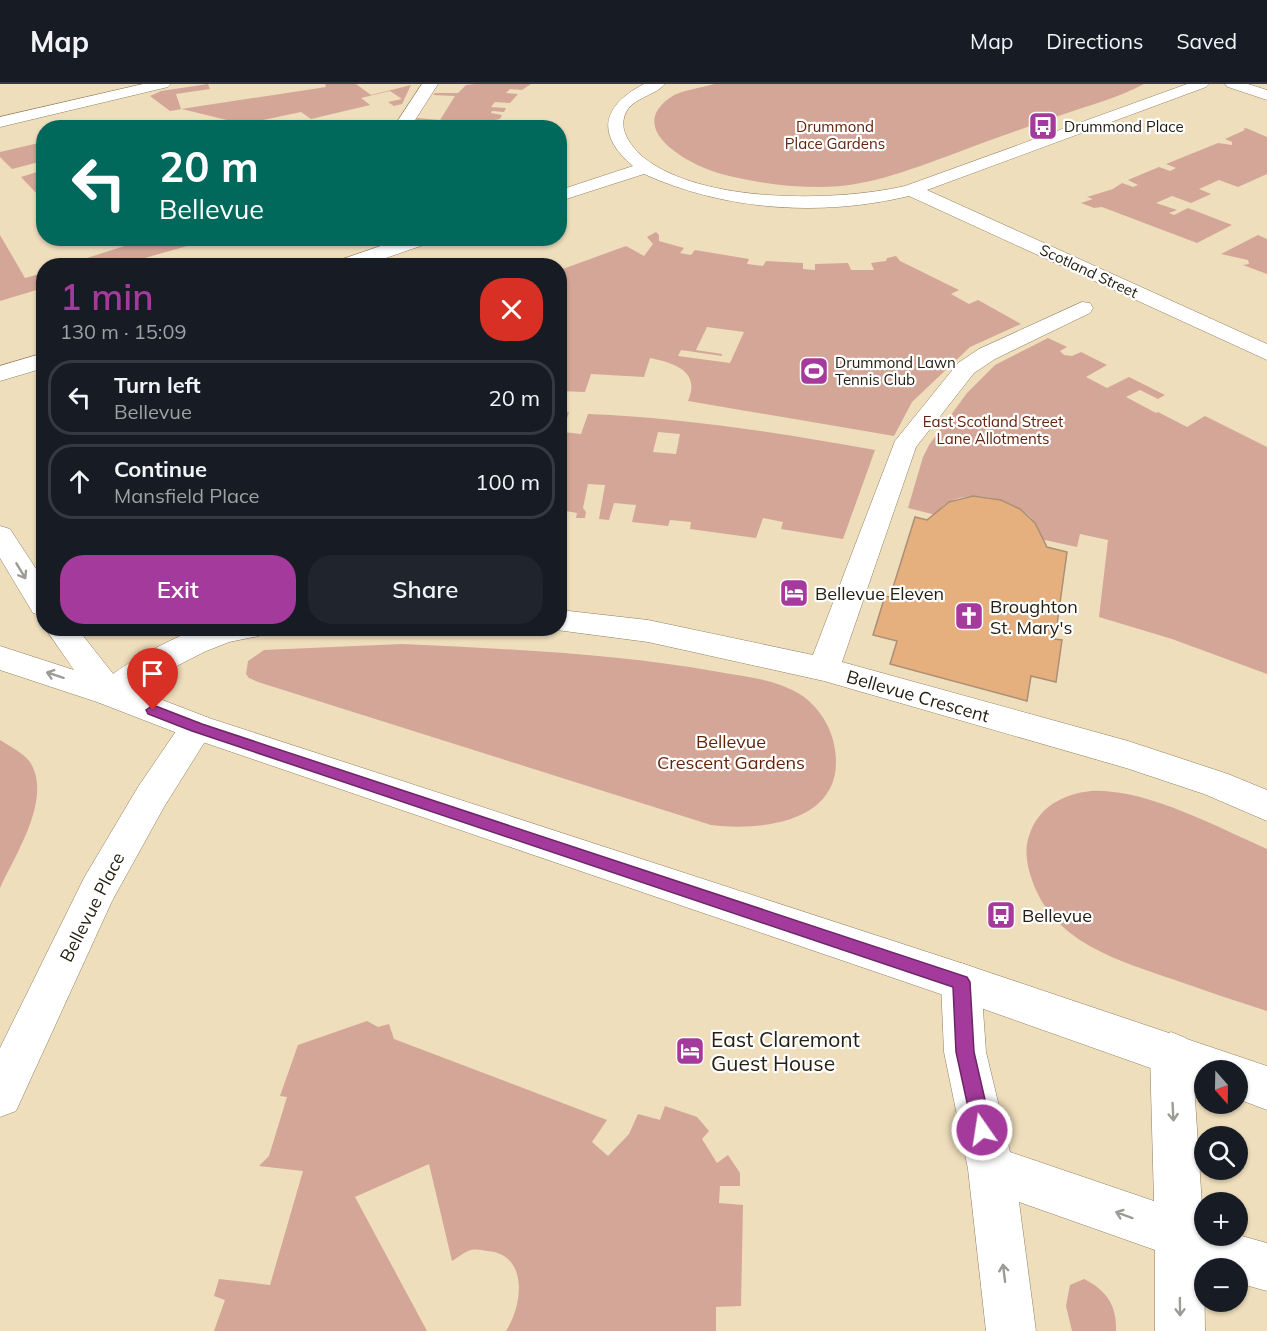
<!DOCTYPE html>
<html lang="en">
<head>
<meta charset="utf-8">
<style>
	:root { --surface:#171b24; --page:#20242c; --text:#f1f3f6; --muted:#9ea1a6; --line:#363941; --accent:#a43a9b }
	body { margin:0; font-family:Mulish,sans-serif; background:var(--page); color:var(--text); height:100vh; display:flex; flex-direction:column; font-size:22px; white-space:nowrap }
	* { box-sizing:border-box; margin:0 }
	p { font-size:20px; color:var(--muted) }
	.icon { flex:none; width:33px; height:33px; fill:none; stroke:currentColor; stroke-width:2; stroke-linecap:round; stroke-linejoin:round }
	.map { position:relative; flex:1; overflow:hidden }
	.details { position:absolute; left:36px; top:174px; width:531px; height:378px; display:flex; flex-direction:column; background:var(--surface); border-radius:24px; box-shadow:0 2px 4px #0004 }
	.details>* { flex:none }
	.banner { position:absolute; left:36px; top:36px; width:531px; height:126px; border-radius:24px; box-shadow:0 2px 4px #0004; background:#00695c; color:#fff; overflow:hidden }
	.needle { width:39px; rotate:160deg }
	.fabs { position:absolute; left:1194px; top:976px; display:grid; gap:12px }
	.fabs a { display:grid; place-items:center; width:54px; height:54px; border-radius:50%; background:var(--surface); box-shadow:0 2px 4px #0004; font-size:30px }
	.pin { position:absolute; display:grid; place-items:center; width:51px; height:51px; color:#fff; margin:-62px -26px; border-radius:50% 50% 50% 0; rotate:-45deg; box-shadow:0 0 6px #0007 }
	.pin .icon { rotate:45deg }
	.me { position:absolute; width:66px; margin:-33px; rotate:347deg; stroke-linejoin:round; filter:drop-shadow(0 0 4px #0008) }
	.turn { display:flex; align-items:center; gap:21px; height:126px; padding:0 24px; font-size:27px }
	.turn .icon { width:78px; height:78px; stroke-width:2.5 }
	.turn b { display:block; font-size:42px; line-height:51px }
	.round { display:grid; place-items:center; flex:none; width:63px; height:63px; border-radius:24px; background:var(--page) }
	.summary { display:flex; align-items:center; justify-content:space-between; height:102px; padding:0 24px }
	h1 { font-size:36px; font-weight:600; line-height:45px; color:var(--accent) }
	.cta { display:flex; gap:12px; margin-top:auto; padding:12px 24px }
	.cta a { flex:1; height:69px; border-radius:24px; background:var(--accent); color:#fff; font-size:24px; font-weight:600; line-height:69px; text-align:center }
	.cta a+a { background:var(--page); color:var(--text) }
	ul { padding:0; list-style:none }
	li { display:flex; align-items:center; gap:18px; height:75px; margin:0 12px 9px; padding:0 12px; border:3px solid var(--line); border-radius:24px }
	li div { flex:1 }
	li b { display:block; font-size:22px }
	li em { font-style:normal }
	header { display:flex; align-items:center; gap:36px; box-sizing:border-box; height:84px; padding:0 30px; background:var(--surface); border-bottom:2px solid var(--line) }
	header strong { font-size:28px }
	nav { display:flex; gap:33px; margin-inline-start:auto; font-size:21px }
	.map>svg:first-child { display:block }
	.green { fill:#d4a697; fill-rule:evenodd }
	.building { fill:#e6af7e; stroke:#ab8f77; stroke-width:1.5 }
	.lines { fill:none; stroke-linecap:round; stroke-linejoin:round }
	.minor-casing { stroke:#8f7f60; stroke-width:1 }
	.secondary-casing { stroke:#8f7f60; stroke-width:1 }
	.minor { fill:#fff; fill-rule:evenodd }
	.secondary { fill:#fff; fill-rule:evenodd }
	.oneway { stroke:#9d9b95 }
	.route { fill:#a43a9b; stroke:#6b2665; stroke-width:1.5 }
	.labels { text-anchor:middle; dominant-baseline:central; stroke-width:4.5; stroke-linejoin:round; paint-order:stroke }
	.far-park-label { font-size:15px; fill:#62230b; stroke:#fff }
	.far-poi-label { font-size:15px; fill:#262013; stroke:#fff; text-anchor:start }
	.far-street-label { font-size:15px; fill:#262013; stroke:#fff }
	.poi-label { font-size:18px; fill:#262013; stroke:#fff; text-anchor:start }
	.street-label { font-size:18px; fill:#262013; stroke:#fff }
	.park-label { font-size:18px; fill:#62230b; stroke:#fff }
	.near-poi-label { font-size:21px; fill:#262013; stroke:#fff; text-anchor:start }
</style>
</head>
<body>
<header>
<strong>Map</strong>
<nav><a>Map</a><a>Directions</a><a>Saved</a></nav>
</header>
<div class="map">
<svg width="1267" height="1247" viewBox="0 0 1267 1247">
	<rect width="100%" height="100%" fill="#eedebc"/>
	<!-- green -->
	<path class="green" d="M208,0L210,5L176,10L181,25L326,3L325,0H356L371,11L411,1L402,20L394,22L388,18L402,15L390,7L361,14L370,21L311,35L301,28L263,36L247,41L182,25L170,27L150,12L161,7Z
		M475,0H531L522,6L510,5L506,9L518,10L510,19L495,18L491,23L506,24L504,28L492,27L491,29L502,31L500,35L495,36L494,39H499L498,43L410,44L417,34L440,36L455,12L433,11L435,9H458L466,1Z
		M714,0H1144C1117,15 1079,24 1050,35C1016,47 982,59 948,72C906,87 866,103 821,103C786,103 751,98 718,89C688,80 624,45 671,13C682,6 701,4 714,0Z
		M1246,44L1267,53V90L1238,103L1219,96L1199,105L1211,110L1191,119L1172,112L1156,119L1177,126L1169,129L1174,131L1188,124L1232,141L1197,159L1102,123L1094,124L1081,119L1093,115L1087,113L1113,105L1122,99L1133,103L1138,101L1128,96L1159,83L1170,87L1176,84L1166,80L1218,59L1232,61V58L1225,55L1245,46L1243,45Z
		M43,58V77L12,85L0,73V68Z
		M43,86V97L36,99L43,106V111L39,112L21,93Z
		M656,148L659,151V157L684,164L680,169L691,171L695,166L749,175L747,180L763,182L766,177L803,179V185L815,186V180L848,179L851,186H874L871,179L886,177L887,174L896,172L900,177L959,206L951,210L969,220L978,216L1021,240L970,263L912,318L894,352L688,317C701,287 674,279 650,274L644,293L591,290L585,308L560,307V186L626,162L644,172L653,160L647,153ZM707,243L744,248L730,279L678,272L681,266L722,272V270L696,266Z
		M0,151L25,194L43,189V204L0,217Z
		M1258,151L1267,155V190L1243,181L1249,180L1248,176L1221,170Z
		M129,155H212L120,181H65L134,159Z
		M1048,254L1067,263L1060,267L1064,271L1072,272L1081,268L1107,281L1086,293L1107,304L1129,293L1165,311L1158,315L1140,306L1126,313L1156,329L1158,328L1187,343L1205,332L1267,363V590L1172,555L1099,533L1108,456L1080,450L1077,463L1040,455C1040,415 953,395 936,431L908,424L923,373L929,361L967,309L995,281Z
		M560,328H569L563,348L581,350L588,330C685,334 780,349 875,366L843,455L781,445L783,438L763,434L756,454L690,445L691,438L670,436L668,442L632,438L636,421L614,419L609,436L599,435L605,401L588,400L583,424L586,428L585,434H576L577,429L560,426ZM658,348L680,350L676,370L653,368Z
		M402,560C508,565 614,569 719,588C746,593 774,595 798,609C815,619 828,637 833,656C853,735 769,748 711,741L258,598L249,594L246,590L248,577L264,566Z
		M0,656C11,663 22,668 30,678C53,714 15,771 0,804Z
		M1091,707C1145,704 1217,743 1267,765V927C1235,917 1204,906 1172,895C1117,876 1053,858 1032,796C1027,782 1024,766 1029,752C1038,723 1063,710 1091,707Z
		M367,937L378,943L389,940L394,955L607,1036L592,1058L608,1072L629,1050L638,1030L660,1036L665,1022L697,1033L709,1047L702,1055L717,1079L728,1071L740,1089V1102H720L719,1119L743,1121L741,1222L716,1223V1247H506C523,1221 529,1170 487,1167C481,1166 475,1164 468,1167C463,1169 457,1174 452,1177L429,1080L355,1113L427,1247H214L225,1216L214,1212L219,1195L270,1201L303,1087L259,1082L269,1072L287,1013L280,1012L298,961Z
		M1084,1195C1106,1206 1117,1221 1116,1247H1072L1066,1222L1070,1201Z"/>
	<!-- building -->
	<path class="building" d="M973,412L1001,416L1020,425L1035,439L1047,463L1067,468L1055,555L1062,556L1056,598L1031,592L1027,617L890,580L897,557L873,551L885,512L890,513L915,433L927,436L949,418Z"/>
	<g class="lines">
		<!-- minor casing -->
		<g class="minor-casing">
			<path id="minor" d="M143,0H171L168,3L0,43V33Z
				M422,0H438L410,44H393Z
				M644,0H665C654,13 628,14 624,34C620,49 633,64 643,73C701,120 835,118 905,102L1187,0H1209L1206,3L927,106L1267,260V276L909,112C822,133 726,127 644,90L560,117V106L633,82C596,51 601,22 644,0Z
				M1225,0H1248L1267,6V16L1228,3Z
				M404,154H434L432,158L363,182H331L334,178Z
				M1082,218L1090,219L1093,224L1090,229L995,275L974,289L916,363L842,578L1128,657L1228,690L1267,706V737L1204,710L1126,684L824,597L648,558L549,545L560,544V526L648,536L813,571L895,357L958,279L979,265Z
				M44,269V284L0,297V282Z
				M263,544L259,552L229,558L204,568L169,586L121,618L109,621L97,618L93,609C104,589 175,552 198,545C215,541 245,544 263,544Z
				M197,630L209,634L214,643L164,723L112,817L16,1027L0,1033V964L84,794L138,703L185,634Z
				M961,879L975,884L981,898L986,968L1010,1068L1154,1117L1150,969L1156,954L1171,948L1186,954L1192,969L1204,1152L1238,1151L1267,1159V1207L1238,1199V1185H1204L1205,1247H1155V1166L1019,1118L1036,1247H986L968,1085L944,968L941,898L947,884Z"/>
		</g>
		<!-- secondary casing -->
		<g class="secondary-casing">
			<path id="secondary" d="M0,442L10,445L44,497V532L33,529L0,474Z
				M45,544H77L121,600L209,634L961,879L1267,982V1026L1238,1015V987H1204V1003L961,917L185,652L97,618L0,586V562L74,586Z"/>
		</g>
		<!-- minor -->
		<use href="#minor" class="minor"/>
		<!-- secondary -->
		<use href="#secondary" class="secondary"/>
	</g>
	<!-- one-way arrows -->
	<defs><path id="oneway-shaft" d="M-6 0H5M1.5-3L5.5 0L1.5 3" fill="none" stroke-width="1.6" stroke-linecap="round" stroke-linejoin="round" transform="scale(1.5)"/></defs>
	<g class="oneway">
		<use href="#oneway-shaft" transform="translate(21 487) rotate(59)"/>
		<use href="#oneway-shaft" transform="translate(55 591) rotate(-162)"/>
		<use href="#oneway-shaft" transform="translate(1173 1028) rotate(87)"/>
		<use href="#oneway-shaft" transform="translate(1124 1131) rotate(-160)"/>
		<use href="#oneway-shaft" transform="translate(1004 1189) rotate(-97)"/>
		<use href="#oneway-shaft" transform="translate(1180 1223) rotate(89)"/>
	</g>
	<!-- route -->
	<path class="route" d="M153,621L202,640L967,893L970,898L974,968L992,1046L989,1052L982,1055L976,1052L973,1046L956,968L953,903L192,647L148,630L146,626Z"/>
	<!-- icons -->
	<defs>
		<g id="bus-square" transform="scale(1.5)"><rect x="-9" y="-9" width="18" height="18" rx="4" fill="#a43a9b" stroke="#fff"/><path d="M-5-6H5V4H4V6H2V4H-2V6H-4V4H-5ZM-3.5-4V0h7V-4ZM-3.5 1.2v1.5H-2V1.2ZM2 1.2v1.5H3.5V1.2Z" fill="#fff"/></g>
		<g id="stadium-square" transform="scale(1.5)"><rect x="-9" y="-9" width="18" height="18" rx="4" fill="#a43a9b" stroke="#fff"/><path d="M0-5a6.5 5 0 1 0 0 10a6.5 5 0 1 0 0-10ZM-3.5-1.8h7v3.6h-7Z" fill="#fff"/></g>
		<g id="hotel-square" transform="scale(1.5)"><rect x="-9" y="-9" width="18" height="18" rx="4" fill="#a43a9b" stroke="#fff"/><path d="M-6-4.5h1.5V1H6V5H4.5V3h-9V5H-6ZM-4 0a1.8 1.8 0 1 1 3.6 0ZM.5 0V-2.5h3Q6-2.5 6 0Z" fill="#fff"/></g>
		<g id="church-square" transform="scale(1.5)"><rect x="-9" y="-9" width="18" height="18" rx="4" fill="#a43a9b" stroke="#fff"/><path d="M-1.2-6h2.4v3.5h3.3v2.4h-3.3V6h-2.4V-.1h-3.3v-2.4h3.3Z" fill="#fff"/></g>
	</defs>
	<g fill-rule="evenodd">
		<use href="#bus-square" x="1043" y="42"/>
		<use href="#stadium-square" x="814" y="287"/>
		<use href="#hotel-square" x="794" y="509"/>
		<use href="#church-square" x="969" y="532"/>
		<use href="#bus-square" x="1001" y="831"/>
		<use href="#hotel-square" x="690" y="967"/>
	</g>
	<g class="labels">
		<!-- far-park labels -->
		<g class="far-park-label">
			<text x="835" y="42">Drummond<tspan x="835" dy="17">Place Gardens</tspan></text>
			<text x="993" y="337">East Scotland Street<tspan x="993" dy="17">Lane Allotments</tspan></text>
		</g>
		<!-- far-poi labels -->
		<g class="far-poi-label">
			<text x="1064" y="42">Drummond Place</text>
			<text x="835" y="278">Drummond Lawn<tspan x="835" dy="17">Tennis Club</tspan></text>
		</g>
		<!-- far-street labels -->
		<g class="far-street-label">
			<text transform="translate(1089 187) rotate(25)">Scotland Street</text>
		</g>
		<!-- poi labels -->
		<g class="poi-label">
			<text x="815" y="509">Bellevue Eleven</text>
			<text x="990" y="522">Broughton<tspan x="990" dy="21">St. Mary's</tspan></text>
			<text x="1022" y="831">Bellevue</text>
		</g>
		<!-- street labels -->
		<g class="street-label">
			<text transform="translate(918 612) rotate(16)">Bellevue Crescent</text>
			<text transform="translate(92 823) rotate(-63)">Bellevue Place</text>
		</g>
		<!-- park labels -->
		<g class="park-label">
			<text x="731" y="657">Bellevue<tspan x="731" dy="21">Crescent Gardens</tspan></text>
		</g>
		<!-- near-poi labels -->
		<g class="near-poi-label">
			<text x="711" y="955">East Claremont<tspan x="711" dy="24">Guest House</tspan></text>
		</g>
	</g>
</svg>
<div class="fabs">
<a><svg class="needle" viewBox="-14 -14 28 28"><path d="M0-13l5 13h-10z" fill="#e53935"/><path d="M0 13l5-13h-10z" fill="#9ea1a6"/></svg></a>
<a><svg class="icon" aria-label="search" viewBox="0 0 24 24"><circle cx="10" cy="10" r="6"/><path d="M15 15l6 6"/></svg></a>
<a>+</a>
<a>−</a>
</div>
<div class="pin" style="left:153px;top:626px;background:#d93025"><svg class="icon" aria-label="arrive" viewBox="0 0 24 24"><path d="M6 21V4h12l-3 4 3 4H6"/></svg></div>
<svg class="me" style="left:982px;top:1046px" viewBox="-20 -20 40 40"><circle r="17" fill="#a43a9b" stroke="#fff" stroke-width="3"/><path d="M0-11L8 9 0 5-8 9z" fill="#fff"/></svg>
<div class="banner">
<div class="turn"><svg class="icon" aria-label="left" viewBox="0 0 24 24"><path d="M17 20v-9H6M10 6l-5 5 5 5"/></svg><div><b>20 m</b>Bellevue</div></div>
</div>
<section class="details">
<div class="summary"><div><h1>1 min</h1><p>130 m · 15:09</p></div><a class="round" style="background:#d93025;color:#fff"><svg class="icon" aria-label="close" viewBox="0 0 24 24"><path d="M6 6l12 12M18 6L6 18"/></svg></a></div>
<ul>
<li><svg class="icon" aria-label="left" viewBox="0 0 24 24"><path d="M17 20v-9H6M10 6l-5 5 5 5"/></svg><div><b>Turn left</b><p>Bellevue</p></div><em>20 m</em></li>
<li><svg class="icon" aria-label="ahead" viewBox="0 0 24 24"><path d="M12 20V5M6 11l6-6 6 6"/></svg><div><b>Continue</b><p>Mansfield Place</p></div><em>100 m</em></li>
</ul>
<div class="cta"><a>Exit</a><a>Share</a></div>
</section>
</div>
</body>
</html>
